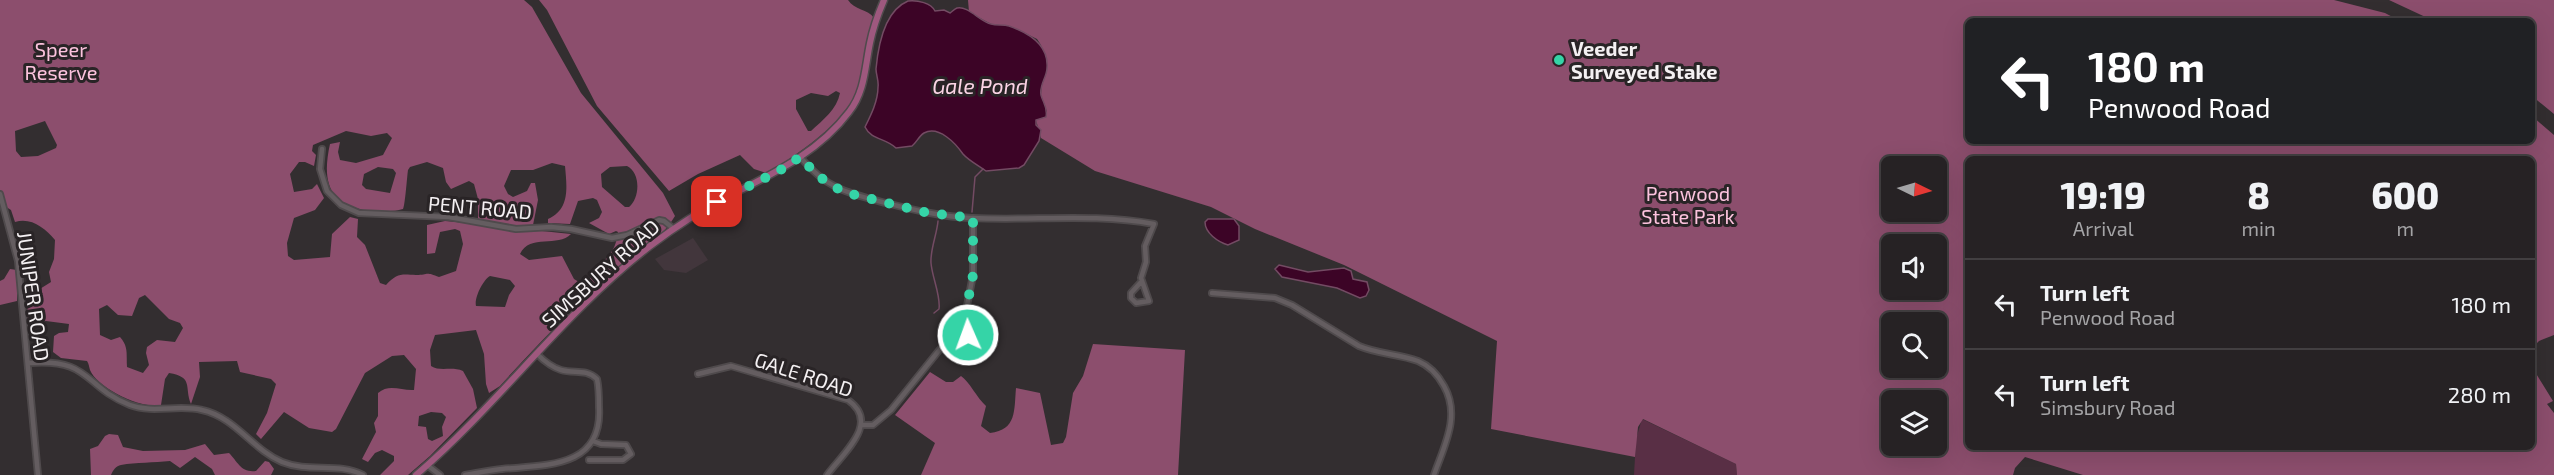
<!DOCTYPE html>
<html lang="en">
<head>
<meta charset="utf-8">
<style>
	:root { --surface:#262224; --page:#2e2a2c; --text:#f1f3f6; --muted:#a4a4a6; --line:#423f41 }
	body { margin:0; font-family:"Exo 2",sans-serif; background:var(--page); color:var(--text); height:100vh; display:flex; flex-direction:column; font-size:22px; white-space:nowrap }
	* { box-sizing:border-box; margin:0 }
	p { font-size:20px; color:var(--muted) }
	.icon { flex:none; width:33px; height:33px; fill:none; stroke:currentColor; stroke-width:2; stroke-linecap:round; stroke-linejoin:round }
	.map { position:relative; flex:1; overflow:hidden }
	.details { position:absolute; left:1965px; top:156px; width:570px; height:294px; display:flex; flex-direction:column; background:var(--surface); border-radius:9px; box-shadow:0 6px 24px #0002,0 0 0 2px var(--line) }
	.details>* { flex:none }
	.guide { position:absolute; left:1965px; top:18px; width:570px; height:126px; border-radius:9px; box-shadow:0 6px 24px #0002,0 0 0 2px var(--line); background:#202124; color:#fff; overflow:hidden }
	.needle { width:39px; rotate:95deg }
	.fabs { position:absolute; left:1881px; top:156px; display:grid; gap:12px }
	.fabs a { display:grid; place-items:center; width:66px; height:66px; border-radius:9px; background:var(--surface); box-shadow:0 6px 24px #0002,0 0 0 2px var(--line); font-size:30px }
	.pin { position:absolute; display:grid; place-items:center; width:51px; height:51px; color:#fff; margin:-26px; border-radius:12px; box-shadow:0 3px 9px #0006 }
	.me { position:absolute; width:66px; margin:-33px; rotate:358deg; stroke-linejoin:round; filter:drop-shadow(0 0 4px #0008) }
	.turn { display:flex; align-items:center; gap:21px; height:126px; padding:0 24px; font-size:27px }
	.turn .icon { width:78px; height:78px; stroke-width:2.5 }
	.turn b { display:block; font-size:42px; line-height:51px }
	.eta { display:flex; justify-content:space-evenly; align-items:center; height:102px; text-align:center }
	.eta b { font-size:36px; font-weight:800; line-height:42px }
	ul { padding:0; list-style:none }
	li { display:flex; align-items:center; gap:18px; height:90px; padding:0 24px; border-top:2px solid var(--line) }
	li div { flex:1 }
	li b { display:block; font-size:22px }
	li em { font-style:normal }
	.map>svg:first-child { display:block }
	.built { fill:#42363c }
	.green { fill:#592f45 }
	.forest { fill:#8c4e6d; fill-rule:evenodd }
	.water { fill:#3c0426; stroke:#734b63; stroke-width:1.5 }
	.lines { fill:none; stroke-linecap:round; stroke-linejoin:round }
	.stream { stroke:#734b63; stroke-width:1.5 }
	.minor-casing { stroke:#4f4a4c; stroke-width:8 }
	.major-casing { stroke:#4f4a4c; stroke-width:9 }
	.minor { stroke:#645d60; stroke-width:4.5 }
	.major { stroke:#9e587e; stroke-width:6 }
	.route { stroke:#35d4a7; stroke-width:10; stroke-dasharray:0 18 }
	.poi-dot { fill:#35d4a7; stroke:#292426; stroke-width:2 }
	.labels { text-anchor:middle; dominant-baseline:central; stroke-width:6; stroke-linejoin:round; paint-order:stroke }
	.poi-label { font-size:20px; font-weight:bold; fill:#f4f0f2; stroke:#292426; text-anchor:start }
	.park-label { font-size:20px; fill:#fdc3de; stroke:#292426 }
	.street-label { font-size:20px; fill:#f4f0f2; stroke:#292426 }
	.water-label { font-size:21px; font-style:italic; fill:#fbd4e5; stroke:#292426 }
</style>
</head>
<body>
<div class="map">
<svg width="2554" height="475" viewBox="0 0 2554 475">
	<rect width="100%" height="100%" fill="#332e30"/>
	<!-- built -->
	<path class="built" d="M693,238L708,260L686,273L664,270L655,259Z"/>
	<!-- green -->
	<path class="green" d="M1642,419L1736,464L1737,475H1634L1636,439Z"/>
	<!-- forest -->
	<path class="forest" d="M0,0H524L532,7L581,93L663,193L675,216C660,242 629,258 607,278C569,312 534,348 500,386L489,393L486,384L484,354L476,330L435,335L430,350L431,366C440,372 452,366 463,371L473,389L477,408L430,456L408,475H380L394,461V456L382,450L375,453L368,462L362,459L376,432L374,423L378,416V393C389,383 402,391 414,390L416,369L404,355L392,356L365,373L336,429L332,432L309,428L284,412L261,439L256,434L267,413L276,384L271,379L240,372L237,361L199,362L200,377L191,404C184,387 194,377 169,373L165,379L161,405C143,410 97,388 90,370C89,367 89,364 87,361L61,358L53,352L54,336L59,333L68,332L69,324L46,321L28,324L27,297L51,282L49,272L54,259L55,240C45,228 31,217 15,222L11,210L3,205L0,206ZM45,121L57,145L56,148L38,156L21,157L16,151L15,131ZM346,131L371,136L387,133L392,138L383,155L356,163L340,160L338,152L340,142L330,144C321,184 330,209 375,211C385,211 394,212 403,209C405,206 407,177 408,170L410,167L427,162L443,168L446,182L451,189L469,181L474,184L478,199V224L445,221L427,225V254L435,253L440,232L455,229L460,231L463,244L456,271L439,277C425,271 428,275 416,275C401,274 397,273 386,285L380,283L365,245L357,237L358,219L350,217L332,234L330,257L294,260L288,256L287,243L294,218L315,210L324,198L317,184L312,189L294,192L290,174L299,162H305L314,166L316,155L312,151L313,145ZM552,163L565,166C567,188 570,209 548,219V223L570,224L578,201L593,198L597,200L602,212L599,218L589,223L609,234L616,231L618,232C616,247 612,253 602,263C593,272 596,276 582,284L574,279L562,256L529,260L520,254C530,233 558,248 571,234L532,230L538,200L535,183H531L527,191L513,197L508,194L504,186L511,170H533ZM627,166C641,173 640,198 629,207H625L602,187L601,174L610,167ZM378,167L393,169L396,173L390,193L366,189L362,185L364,174ZM490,276L510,280L515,286L509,295L505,307L476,306C474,298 483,280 490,276ZM145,295L169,319L180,323L183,328L175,342L157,340L147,347L146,353L149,365L143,373L127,367C126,355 129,347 120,337L111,340L100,335L99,309L107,305L118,315L132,316L139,298ZM431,412L442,413L446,417L442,427L443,436L432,441L428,439L426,427L418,426L419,416Z
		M539,0H848C854,10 868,9 874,18C864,42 866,67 858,90C847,121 794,158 766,173L754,169L740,155L698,174L669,191L597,106L547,10ZM836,91L840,93C837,109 823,120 811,131H808L796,109V100L811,93L828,96Z
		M968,0H2334L2385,13L2400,21H1968V141H2532V116L2554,135V335L2539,341L2532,348V159H1968V447H2532V367L2553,401L2547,404L2554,413V475H2083L2025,457L2015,468L2013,475H1737L1736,464L1643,419L1638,427L1635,457L1491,429L1497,341L1344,265L1255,229L1211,207L1095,171L1041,138L1036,120L1047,112L1041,95L1042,82L1047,69L1041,45L1037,39L1019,30L1008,26L991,24L969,12ZM1892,166H1936V212H1892ZM1892,244H1936V290H1892ZM1892,322H1936V368H1892ZM1892,400H1936V446H1892Z
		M2389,0H2554V114L2532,96V21H2434Z
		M10,269L17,270V301L0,305V281L4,279Z
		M1093,344L1185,350L1178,475H921L935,443L895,415L930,372L946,382H953L961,376C969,381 977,398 986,406L981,426L990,433C1017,430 1014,410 1016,388L1040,393L1051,445L1063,443L1066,437L1073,393L1083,376Z
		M109,434L118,435L123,447L143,451L185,450L205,444L214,455L229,453C238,462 241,473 256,471L265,461L269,462L274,469L271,475H215L212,469L195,457L180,468L170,461C154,463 136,462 121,465C116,466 113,470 111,475H91L90,449L98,446L105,436Z"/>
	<!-- water -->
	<path class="water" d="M908,1C918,0 931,3 935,11L944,10L950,13C952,12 954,9 957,8C967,5 981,22 991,24C997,26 1003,24 1009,26C1029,33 1049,45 1047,68C1047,77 1039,85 1041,95C1043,103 1048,107 1046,117L1036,120V125L1041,130L1039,141L1024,165L1019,168L986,171C979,166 968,160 963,154C956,144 939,125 924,133C919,136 916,143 912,146L896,148C886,138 871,140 865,127C871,115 878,101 878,87C879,81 876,75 876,69C878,47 884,11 908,1Z
		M1208,219H1234L1239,226V240L1228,245C1218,242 1205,233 1205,222Z
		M1279,265L1308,272L1344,268L1351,271L1353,279L1367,282L1369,290L1366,296L1360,298L1337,288L1282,277L1275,269Z"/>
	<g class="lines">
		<!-- stream -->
		<path class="stream" d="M972,212L975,177L983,169
			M934,313L939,309C941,296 932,277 931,263C930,250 937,234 938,221"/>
		<!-- minor casing -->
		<g class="minor-casing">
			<path id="minor" d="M322,149L320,169L327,191L341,205L359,213L449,217L516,229L551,227L571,229L612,238L627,235L659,220L664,221L674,229
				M800,157C827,189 847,193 886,203C914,210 943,217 972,218C1032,221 1094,213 1154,224L1145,246L1146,262L1141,278L1149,301L1136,303L1131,298V293L1142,281
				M0,194L18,261L38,475
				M1212,293L1275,298L1292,305L1359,346C1378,354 1399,354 1418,361C1430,366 1438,375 1444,386C1461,416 1444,446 1434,475
				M28,363C92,358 82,386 130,405C154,414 178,404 202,410C235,417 252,449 282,462C309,473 339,462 363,475
				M698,374L731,366L848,400C881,423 843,453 827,475
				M862,425H873L891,410L945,343L955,336L968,334L964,328V321L973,275V218
				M589,460H623L631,454L626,445L601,444L593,441
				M427,465L440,475
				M465,475C478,473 490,470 502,469C546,465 603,468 599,407C599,398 599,388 597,379C586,368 574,374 561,370C551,367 544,361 537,354"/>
		</g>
		<!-- major casing -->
		<g class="major-casing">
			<path id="major" d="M416,475C499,404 563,313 650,246C675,227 703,209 731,195C774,173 819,152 849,112C865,92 865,67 870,43C873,28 878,14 884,0"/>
		</g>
		<!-- minor -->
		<use href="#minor" class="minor"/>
		<!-- major -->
		<use href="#major" class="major"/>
	</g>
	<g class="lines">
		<!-- route -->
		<path class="route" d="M717,202L779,171L800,157L818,176L843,192L928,213L973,218V275L964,321L968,335"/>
	</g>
	<!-- markers -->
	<circle class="poi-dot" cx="1559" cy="60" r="6"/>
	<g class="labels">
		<!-- poi labels -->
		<g class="poi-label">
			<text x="1571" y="48">Veeder<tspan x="1571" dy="23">Surveyed Stake</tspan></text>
		</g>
		<!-- park labels -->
		<g class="park-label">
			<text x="61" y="49">Speer<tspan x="61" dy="23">Reserve</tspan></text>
			<text x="1688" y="193">Penwood<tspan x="1688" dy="23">State Park</tspan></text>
		</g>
		<!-- street labels -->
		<g class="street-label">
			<text transform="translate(480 207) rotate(5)">PENT ROAD</text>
			<text transform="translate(600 273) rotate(-42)">SIMSBURY ROAD</text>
			<text transform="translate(34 296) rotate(82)">JUNIPER ROAD</text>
			<text transform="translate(804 374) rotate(18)">GALE ROAD</text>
		</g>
		<!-- water labels -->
		<g class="water-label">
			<text x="980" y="85">Gale Pond</text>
		</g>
	</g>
</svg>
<div class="fabs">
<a><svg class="needle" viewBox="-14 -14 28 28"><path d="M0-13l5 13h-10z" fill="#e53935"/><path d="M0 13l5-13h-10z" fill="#a4a4a6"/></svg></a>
<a><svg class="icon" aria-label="sound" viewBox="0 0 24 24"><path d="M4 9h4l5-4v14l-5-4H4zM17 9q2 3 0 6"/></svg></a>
<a><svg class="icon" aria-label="search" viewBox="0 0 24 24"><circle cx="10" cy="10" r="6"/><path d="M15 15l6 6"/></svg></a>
<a><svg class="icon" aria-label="layers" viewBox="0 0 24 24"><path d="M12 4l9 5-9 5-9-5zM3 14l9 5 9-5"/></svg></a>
</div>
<div class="pin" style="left:717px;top:202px;background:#d93025"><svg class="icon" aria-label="arrive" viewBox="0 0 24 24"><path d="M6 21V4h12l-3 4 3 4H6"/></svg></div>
<svg class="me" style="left:968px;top:335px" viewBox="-20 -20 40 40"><circle r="17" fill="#35d4a7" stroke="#fff" stroke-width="3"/><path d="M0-11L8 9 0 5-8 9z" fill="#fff"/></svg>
<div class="guide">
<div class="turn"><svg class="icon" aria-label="left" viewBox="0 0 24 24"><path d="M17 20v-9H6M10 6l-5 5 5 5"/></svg><div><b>180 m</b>Penwood Road</div></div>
</div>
<section class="details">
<div class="eta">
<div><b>19:19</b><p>Arrival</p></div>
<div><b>8</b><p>min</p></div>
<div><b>600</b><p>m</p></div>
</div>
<ul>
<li><svg class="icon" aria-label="left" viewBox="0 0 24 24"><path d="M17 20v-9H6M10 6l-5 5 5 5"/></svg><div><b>Turn left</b><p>Penwood Road</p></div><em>180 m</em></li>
<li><svg class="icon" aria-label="left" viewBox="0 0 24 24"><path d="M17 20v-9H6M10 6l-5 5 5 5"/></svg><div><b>Turn left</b><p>Simsbury Road</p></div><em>280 m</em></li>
</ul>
</section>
</div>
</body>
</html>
